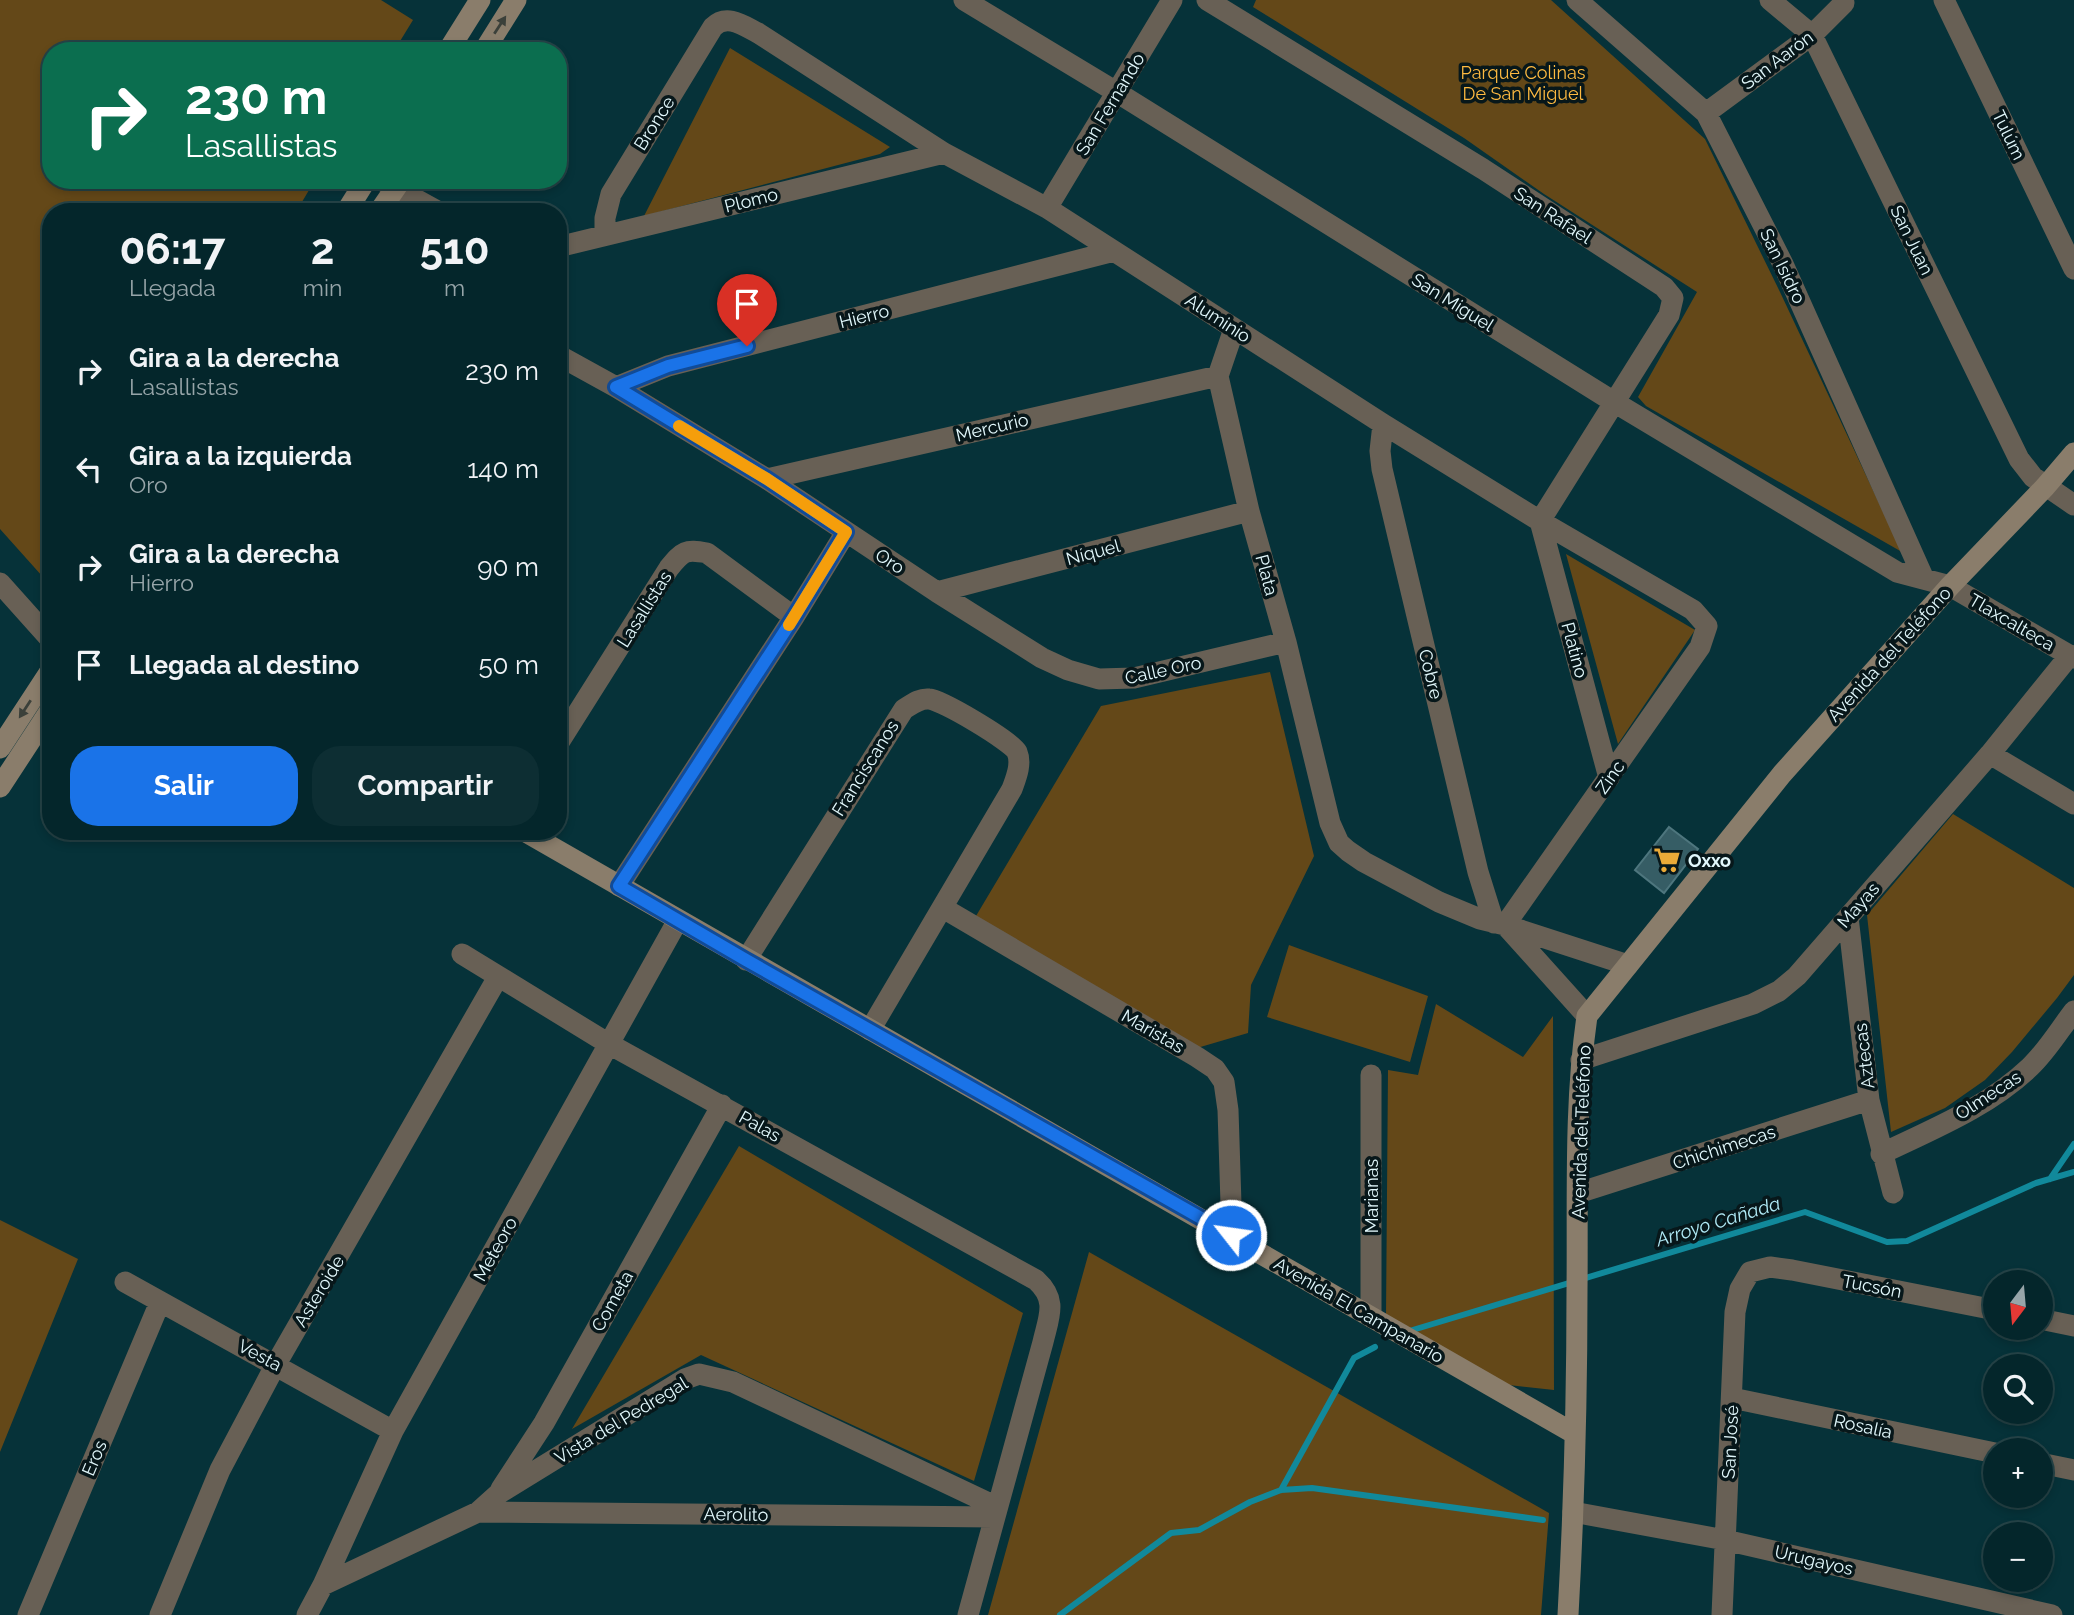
<!DOCTYPE html>
<html lang="es">
<head>
<meta charset="utf-8">
<style>
	:root { --surface:#04262b; --page:#0d2e33; --text:#f1f3f6; --muted:#97a5a9; --line:#254347; --accent:#1a73e8 }
	body { margin:0; font-family:Raleway,sans-serif; background:var(--page); color:var(--text); height:100vh; display:flex; flex-direction:column; font-size:26px; white-space:nowrap }
	* { box-sizing:border-box; margin:0 }
	p { font-size:23px; color:var(--muted) }
	.icon { flex:none; width:38px; height:38px; fill:none; stroke:currentColor; stroke-width:2; stroke-linecap:round; stroke-linejoin:round }
	.map { position:relative; flex:1; overflow:hidden }
	.sheet { position:absolute; left:42px; top:203px; width:525px; height:637px; display:flex; flex-direction:column; background:var(--surface); border-radius:28px; box-shadow:0 4px 10px #0003,0 0 0 2px var(--line) }
	.sheet>* { flex:none }
	.banner { position:absolute; left:42px; top:42px; width:525px; height:147px; border-radius:28px; box-shadow:0 4px 10px #0003,0 0 0 2px var(--line); background:#0b6e4f; color:#fff; overflow:hidden }
	.needle { width:46px; rotate:196deg }
	.tools { position:absolute; left:1983px; top:1270px; display:grid; gap:14px }
	.tools a { display:grid; place-items:center; width:70px; height:70px; border-radius:50%; background:var(--surface); box-shadow:0 4px 10px #0003,0 0 0 2px var(--line); font-size:35px }
	.pin { position:absolute; display:grid; place-items:center; width:60px; height:60px; color:#fff; margin:-72px -30px; border-radius:50% 50% 50% 0; rotate:-45deg; box-shadow:0 0 7px #0007 }
	.pin .icon { rotate:45deg }
	.me { position:absolute; width:77px; margin:-38px; rotate:300deg; stroke-linejoin:round; filter:drop-shadow(0 0 5px #0008) }
	.turn { display:flex; align-items:center; gap:24px; height:147px; padding:0 28px; font-size:32px }
	.turn .icon { width:91px; height:91px; stroke-width:2.5 }
	.turn b { display:block; font-size:49px; line-height:60px }
	.eta { display:flex; justify-content:space-evenly; align-items:center; height:119px; text-align:center }
	.eta b { font-size:42px; font-weight:700; line-height:49px }
	.cta { display:flex; gap:14px; margin-top:auto; padding:14px 28px }
	.cta a { flex:1; height:80px; border-radius:28px; background:var(--accent); color:#fff; font-size:28px; font-weight:700; line-height:80px; text-align:center }
	.cta a+a { background:var(--page); color:var(--text) }
	ul { padding:0; list-style:none }
	li { display:flex; align-items:center; gap:21px; height:98px; padding:0 28px }
	li div { flex:1 }
	li b { display:block; font-size:26px }
	li em { font-style:normal }
	.map>svg:first-child { display:block }
	.green { fill:#644818 }
	.lines { fill:none; stroke-linecap:round; stroke-linejoin:round }
	.stream { stroke:#11899b; stroke-width:6 }
	.building { fill:#365d65; stroke:#4e767e; stroke-width:2 }
	.street { stroke:#686055; stroke-width:21 }
	.secondary { stroke:#8a7d6b; stroke-width:21 }
	.oneway { fill:#3b403a }
	.route-casing { stroke:#114b97; stroke-width:18 }
	.route { stroke:#1a73e8; stroke-width:12 }
	.slow { stroke:#f59e0b; stroke-width:12 }
	.labels { text-anchor:middle; dominant-baseline:central; stroke-width:7; stroke-linejoin:round; paint-order:stroke }
	.street-label { font-size:18px; fill:#e2f8fc; stroke:#07171a }
	.park-label { font-size:18px; fill:#feba41; stroke:#07171a }
	.poi-label { font-size:18px; font-weight:bold; fill:#e2f8fc; stroke:#07171a; text-anchor:start }
	.water-label { font-size:19px; font-style:italic; fill:#b1ebf7; stroke:#07171a }
</style>
</head>
<body>
<div class="map">
<svg width="2074" height="1615" viewBox="0 0 2074 1615">
	<rect width="100%" height="100%" fill="#063239"/>
	<!-- green -->
	<path class="green" d="M0,0H381L413,20L394,51H51V180H315L296,212H51V586L0,529Z
		M1256,0H1551L1705,139L1780,292L1902,552L1646,406L1638,397L1697,292L1544,194L1464,138L1253,7Z
		M730,48L890,147L880,154L644,216Z
		M1566,554L1695,630L1618,744Z
		M1270,672L1314,856L1251,985L1248,1033L1197,1048L976,916L1101,706Z
		M1953,814L2074,888V975L2057,998L2012,1052L1985,1080L1945,1108L1891,1132L1867,915Z
		M1289,945L1428,996L1410,1062L1267,1017Z
		M1436,1004L1523,1057L1553,1016L1554,1390L1500,1384L1386,1315L1388,1070L1418,1075Z
		M739,1146L1023,1313L974,1481L701,1355L572,1429Z
		M0,1220L78,1259L0,1452Z
		M1089,1252L1549,1513L1541,1615H988Z"/>
	<g class="lines">
		<!-- stream -->
		<path class="stream" d="M2050,1179L2074,1144
			M1406,1332L1805,1212L1887,1242L1907,1241L2036,1183L2074,1172
			M1281,1490L1354,1358L1375,1347
			M1060,1615L1171,1533L1199,1530L1250,1502L1281,1490L1312,1488L1543,1520"/>
	</g>
	<!-- building -->
	<path class="building" d="M1669,827L1698,849L1664,893L1635,870Z"/>
	<g class="lines">
		<!-- street -->
		<path class="street" d="M964,0L1118,93L1614,402L1897,572L1950,586L2074,658
			M1207,0L1483,169L1664,287L1673,298L1669,315L1540,521L1609,778
			M1577,0L1706,113L1783,264L1924,579
			M1770,0L1812,35L2019,459L2033,477L2074,505
			M1944,0L2074,269
			M1706,113L1812,35L1844,3
			M381,180L439,212
			M1047,208L1172,0
			M605,235V218L611,194L713,27C727,13 744,26 758,33L944,153L1047,208L1383,424L1540,521L1693,610L1707,626L1700,647L1505,925
			M558,247L944,153
			M1234,329L1218,376L1249,511L1286,642L1330,823L1339,843L1348,851L1364,862L1439,902L1480,919L1505,925L1628,965
			M558,355L616,387L767,479L937,592L1042,658L1068,670L1099,679L1134,678L1286,642
			M616,387L668,366L1114,251
			M1383,424L1380,451L1382,469L1478,872L1494,923
			M767,479L1218,376
			M0,583L51,640
			M937,592L1249,511
			M558,744L669,568C683,551 685,549 707,553L794,617
			M1990,754L2074,804
			M619,886L794,617L846,532
			M943,908L1197,1057L1215,1069L1224,1082L1228,1110L1232,1235
			M1848,917L1869,1100L1893,1193
			M1507,927L1587,1016
			M462,954L609,1044L1036,1280C1058,1300 1049,1316 1043,1342L968,1615
			M746,960L904,709C911,705 919,698 929,699C942,700 1011,741 1017,752C1022,764 1016,778 1012,789L870,1030
			M1581,1060L1753,1004L1779,991L1797,976L1990,754L2070,655
			M1371,1075V1317
			M1881,1154C1933,1129 1988,1107 2030,1067C2047,1051 2060,1029 2074,1011
			M1578,1193L1869,1100
			M125,1282L393,1431
			M2040,1319L2074,1326
			M1732,1398L1995,1453
			M2040,1463L2074,1470
			M501,1489L544,1423L722,1105
			M478,1512L994,1517
			M1573,1512L1725,1540L2052,1615
			M323,1585L393,1431L678,920
			M28,1615L160,1302
			M160,1615L220,1470L276,1364L498,977
			M307,1615L323,1585L478,1512L498,1494L685,1379L699,1374L733,1382L997,1507
			M1722,1615L1735,1312L1740,1289L1750,1272L1770,1267L1792,1270L1995,1310"/>
		<!-- secondary -->
		<path class="secondary" d="M448,51L480,0
			M484,51L516,0
			M346,212L366,180
			M379,212L401,180
			M0,748L51,670
			M0,787L51,709
			M524,831L1575,1434
			M1568,1615C1574,1507 1577,1399 1577,1291C1578,1200 1574,1107 1587,1016L1782,774L1950,586L2045,487L2074,453"/>
	</g>
	<!-- one-way arrows -->
	<defs><path id="oneway-solid" d="M-6-.8H1V-3.2L6.5 0L1 3.2V.8H-6Z" transform="scale(1.75)"/></defs>
	<g class="oneway">
		<use href="#oneway-solid" transform="translate(500 25) rotate(-57)"/>
		<use href="#oneway-solid" transform="translate(25 709) rotate(123)"/>
	</g>
	<g class="lines">
		<!-- route casing -->
		<g class="route-casing">
			<path id="route" d="M747,346L668,366L616,387L767,479L846,532L794,617L619,886L746,960L1231,1235"/>
		</g>
		<!-- route -->
		<use href="#route" class="route"/>
		<!-- slow -->
		<path class="slow" d="M679,426L767,479L846,532L789,625"/>
	</g>
	<!-- icons -->
	<defs>
		<g id="supermarket-bare" transform="scale(2.1)"><path d="M-6-5.5h2.5l.6 2H6L4.5 2H-2.5L-4.4-4H-6ZM-1.5 3.2a1.3 1.3 0 1 0 .1 0ZM3 3.2a1.3 1.3 0 1 0 .1 0Z" fill="#eaaa38" stroke="#07171a" stroke-width="2.5" paint-order="stroke"/></g>
	</defs>
	<g fill-rule="evenodd">
		<use href="#supermarket-bare" x="1667" y="860"/>
	</g>
	<g class="labels">
		<!-- street labels -->
		<g class="street-label">
			<text transform="translate(1777 60) rotate(-37)">San Aarón</text>
			<text transform="translate(1110 104) rotate(-59)">San Fernando</text>
			<text transform="translate(654 123) rotate(-58)">Bronce</text>
			<text transform="translate(2009 135) rotate(64)">Tulúm</text>
			<text transform="translate(751 200) rotate(-14)">Plomo</text>
			<text transform="translate(1553 215) rotate(33)">San Rafael</text>
			<text transform="translate(1912 240) rotate(64)">San Juan</text>
			<text transform="translate(1783 266) rotate(64)">San Isidro</text>
			<text transform="translate(1453 302) rotate(32)">San Miguel</text>
			<text transform="translate(864 316) rotate(-14)">Hierro</text>
			<text transform="translate(1218 318) rotate(33)">Aluminio</text>
			<text transform="translate(992 427) rotate(-13)">Mercurio</text>
			<text transform="translate(1093 552) rotate(-15)">Níquel</text>
			<text transform="translate(890 561) rotate(33)">Oro</text>
			<text transform="translate(1267 575) rotate(75)">Plata</text>
			<text transform="translate(644 609) rotate(-58)">Lasallistas</text>
			<text transform="translate(2012 622) rotate(30)">Tlaxcalteca</text>
			<text transform="translate(1575 650) rotate(75)">Platino</text>
			<text transform="translate(1889 654) rotate(-48)">Avenida del Teléfono</text>
			<text transform="translate(1163 670) rotate(-12)">Calle Oro</text>
			<text transform="translate(1431 674) rotate(76)">Cobre</text>
			<text transform="translate(865 768) rotate(-58)">Franciscanos</text>
			<text transform="translate(1610 777) rotate(-55)">Zinc</text>
			<text transform="translate(1858 905) rotate(-49)">Mayas</text>
			<text transform="translate(1153 1031) rotate(30)">Maristas</text>
			<text transform="translate(1864 1056) rotate(-97)">Aztecas</text>
			<text transform="translate(1988 1095) rotate(-33)">Olmecas</text>
			<text transform="translate(760 1126) rotate(29)">Palas</text>
			<text transform="translate(1581 1132) rotate(-88)">Avenida del Teléfono</text>
			<text transform="translate(1724 1147) rotate(-18)">Chichimecas</text>
			<text transform="translate(1371 1196) rotate(-90)">Marianas</text>
			<text transform="translate(495 1249) rotate(-61)">Meteoro</text>
			<text transform="translate(1872 1286) rotate(11)">Tucsón</text>
			<text transform="translate(319 1291) rotate(-59)">Asteroide</text>
			<text transform="translate(612 1301) rotate(-61)">Cometa</text>
			<text transform="translate(1359 1310) rotate(30)">Avenida El Campanario</text>
			<text transform="translate(260 1355) rotate(28)">Vesta</text>
			<text transform="translate(621 1420) rotate(-31)">Vista del Pedregal</text>
			<text transform="translate(1863 1426) rotate(12)">Rosalía</text>
			<text transform="translate(1730 1442) rotate(-87)">San José</text>
			<text transform="translate(94 1458) rotate(-67)">Eros</text>
			<text transform="translate(736 1514) rotate(1)">Aerolito</text>
			<text transform="translate(1814 1560) rotate(13)">Urugayos</text>
		</g>
		<!-- park labels -->
		<g class="park-label">
			<text x="1523" y="72">Parque Colinas<tspan x="1523" dy="21">De San Miguel</tspan></text>
		</g>
		<!-- poi labels -->
		<g class="poi-label">
			<text x="1688" y="860">Oxxo</text>
		</g>
		<!-- water labels -->
		<g class="water-label">
			<text transform="translate(1718 1221) rotate(-17)">Arroyo Cañada</text>
		</g>
	</g>
</svg>
<div class="tools">
<a><svg class="needle" viewBox="-14 -14 28 28"><path d="M0-13l5 13h-10z" fill="#e53935"/><path d="M0 13l5-13h-10z" fill="#97a5a9"/></svg></a>
<a><svg class="icon" aria-label="search" viewBox="0 0 24 24"><circle cx="10" cy="10" r="6"/><path d="M15 15l6 6"/></svg></a>
<a>+</a>
<a>−</a>
</div>
<div class="pin" style="left:747px;top:346px;background:#d93025"><svg class="icon" aria-label="arrive" viewBox="0 0 24 24"><path d="M6 21V4h12l-3 4 3 4H6"/></svg></div>
<svg class="me" style="left:1231px;top:1235px" viewBox="-20 -20 40 40"><circle r="17" fill="#1a73e8" stroke="#fff" stroke-width="3"/><path d="M0-11L8 9 0 5-8 9z" fill="#fff"/></svg>
<div class="banner">
<div class="turn"><svg class="icon" aria-label="right" viewBox="0 0 24 24"><path d="M7 20v-9h11M14 6l5 5-5 5"/></svg><div><b>230 m</b>Lasallistas</div></div>
</div>
<section class="sheet">
<div class="eta">
<div><b>06:17</b><p>Llegada</p></div>
<div><b>2</b><p>min</p></div>
<div><b>510</b><p>m</p></div>
</div>
<ul>
<li><svg class="icon" aria-label="right" viewBox="0 0 24 24"><path d="M7 20v-9h11M14 6l5 5-5 5"/></svg><div><b>Gira a la derecha</b><p>Lasallistas</p></div><em>230 m</em></li>
<li><svg class="icon" aria-label="left" viewBox="0 0 24 24"><path d="M17 20v-9H6M10 6l-5 5 5 5"/></svg><div><b>Gira a la izquierda</b><p>Oro</p></div><em>140 m</em></li>
<li><svg class="icon" aria-label="right" viewBox="0 0 24 24"><path d="M7 20v-9h11M14 6l5 5-5 5"/></svg><div><b>Gira a la derecha</b><p>Hierro</p></div><em>90 m</em></li>
<li><svg class="icon" aria-label="arrive" viewBox="0 0 24 24"><path d="M6 21V4h12l-3 4 3 4H6"/></svg><div><b>Llegada al destino</b></div><em>50 m</em></li>
</ul>
<div class="cta"><a>Salir</a><a>Compartir</a></div>
</section>
</div>
</body>
</html>
